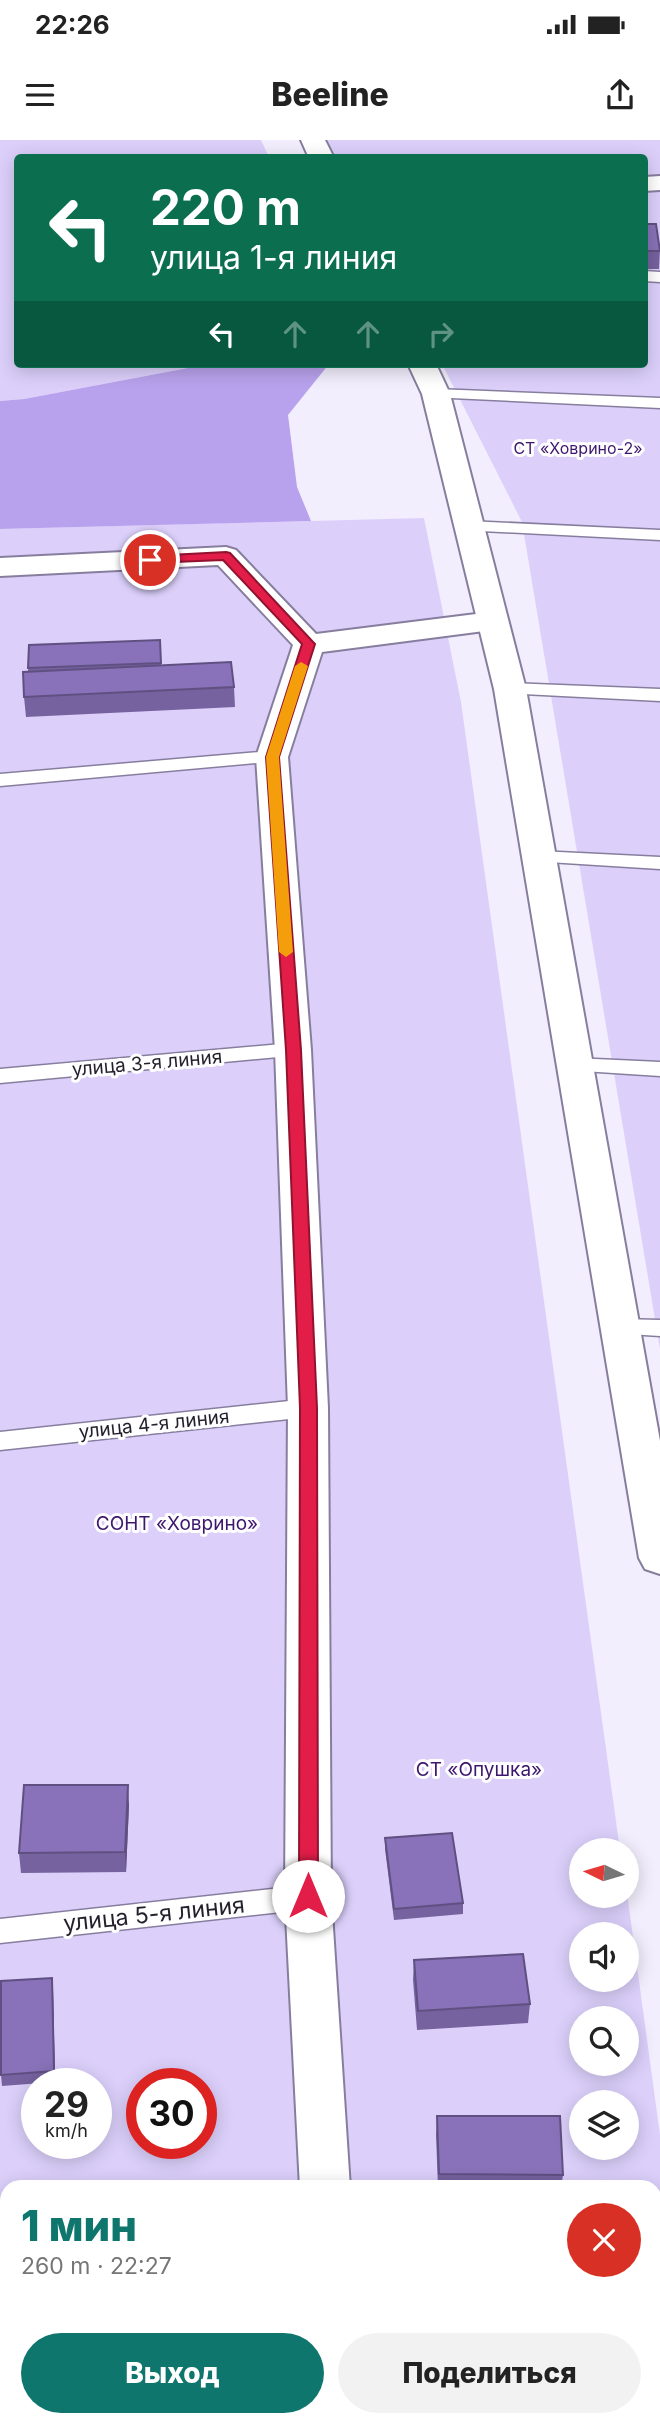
<!DOCTYPE html>
<html lang="ru">
<head>
<meta charset="utf-8">
<style>
	:root { --surface:#fff; --page:#f2f2f2; --text:#222; --muted:#767676; --accent:#0f766e }
	body { margin:0; font-family:Inter,sans-serif; background:var(--page); color:var(--text); height:100vh; display:flex; flex-direction:column; font-size:26px; white-space:nowrap }
	* { box-sizing:border-box; margin:0 }
	p { font-size:23px; color:var(--muted) }
	.icon { flex:none; width:38px; height:38px; fill:none; stroke:currentColor; stroke-width:2; stroke-linecap:round; stroke-linejoin:round }
	.map { position:relative; flex:1; overflow:hidden }
	.drawer { position:absolute; left:0px; top:2040px; width:662px; height:247px; display:flex; flex-direction:column; background:var(--surface); border-radius:21px 21px 0 0; box-shadow:0 4px 18px #0003 }
	.drawer>* { flex:none }
	.hud { position:absolute; left:14px; top:14px; width:634px; height:214px; border-radius:7px; box-shadow:0 4px 18px #0003; background:#0b6e4f; color:#fff; overflow:hidden }
	.needle { width:46px; rotate:275deg }
	.controls { position:absolute; left:569px; top:1698px; display:grid; gap:14px }
	.controls a { display:grid; place-items:center; width:70px; height:70px; border-radius:50%; background:var(--surface); box-shadow:0 4px 18px #0003; font-size:35px }
	.speed { position:absolute; left:21px; top:1928px; display:flex; gap:14px; font-size:35px; font-weight:700; text-align:center }
	.speed>* { display:grid; place-content:center; width:91px; height:91px; border-radius:50%; background:var(--surface); box-shadow:0 4px 18px #0003; line-height:1 }
	.speed small { font-size:18px; font-weight:400 }
	.speed .limit { border:10px solid #d22; background:#fff; color:#111 }
	.pin { position:absolute; display:grid; place-items:center; width:60px; height:60px; color:#fff; margin:-30px; border:4px solid #fff; border-radius:50%; box-shadow:0 2px 7px #0007 }
	.me { position:absolute; width:77px; margin:-38px; rotate:0deg; stroke-linejoin:round; filter:drop-shadow(0 0 5px #0008) }
	.turn { display:flex; align-items:center; gap:24px; height:147px; padding:0 21px; font-size:32px }
	.turn .icon { width:91px; height:91px; stroke-width:2.5 }
	.turn b { display:block; font-size:49px; line-height:60px }
	.lanes { display:flex; align-items:center; height:66px; padding:0 21px; background:#0003; justify-content:center; gap:35px; direction:ltr }
	.lanes .off { opacity:.35 }
	.round { display:grid; place-items:center; flex:none; width:74px; height:74px; border-radius:37px; background:var(--page) }
	.summary { display:flex; align-items:center; justify-content:space-between; height:119px; padding:0 21px }
	h1 { font-size:42px; font-weight:800; line-height:52px; color:var(--accent) }
	.button { display:flex; gap:14px; margin-top:auto; padding:14px 21px }
	.button a { flex:1; height:80px; border-radius:42px; background:var(--accent); color:#fff; font-size:28px; font-weight:800; line-height:80px; text-align:center }
	.button a+a { background:var(--page); color:var(--text) }
	.status { display:flex; justify-content:space-between; align-items:center; height:49px; padding:0 35px; background:var(--surface); direction:ltr }
	.status svg { height:19px; fill:currentColor }
	header { display:flex; justify-content:space-between; align-items:center; height:91px; padding:0 21px; background:var(--surface); font-size:32px; font-weight:800 }
	.map>svg:first-child { display:block }
	.green { fill:#dcd0fb; fill-rule:evenodd }
	.forest { fill:#b9a2ed }
	.lines { fill:none; stroke-linecap:round; stroke-linejoin:round }
	.lane-casing { stroke:#877e9e; stroke-width:3 }
	.street-casing { stroke:#877e9e; stroke-width:4 }
	.secondary-casing { stroke:#877e9e; stroke-width:4 }
	.lane { fill:#fff; fill-rule:evenodd }
	.street { fill:#fff; fill-rule:evenodd }
	.secondary { fill:#fff; fill-rule:evenodd }
	.wall { fill:#76629f }
	.shaded-wall { fill:#605082 }
	.building { fill:#8972b9; stroke:#605082; stroke-width:2 }
	.route { fill:#e11d48; stroke:#92132f; stroke-width:2 }
	.slow { fill:#f59e0b }
	.labels { text-anchor:middle; dominant-baseline:central; stroke-width:6; stroke-linejoin:round; paint-order:stroke }
	.far-park-label { font-size:16px; fill:#3d176e; stroke:#fefefe }
	.street-label { font-size:19px; fill:#231f2c; stroke:#fefefe }
	.park-label { font-size:19px; fill:#3d176e; stroke:#fefefe }
	.near-street-label { font-size:23px; fill:#231f2c; stroke:#fefefe }
</style>
</head>
<body>
<div class="status"><b>22:26</b><svg viewBox="0 0 49 12"><path d="M0 12V9h3v3zM5 12V6h3v6zM10 12V3h3v9zM15 12V0h3v12zM26 1h20v11H26zM47 4h2v5h-2z"/></svg></div>
<header><svg class="icon" aria-label="menu" viewBox="0 0 24 24"><path d="M4 6h16M4 12h16M4 18h16"/></svg>Beeline<svg class="icon" aria-label="share" viewBox="0 0 24 24"><path d="M12 15V3M7 8l5-5 5 5M5 13v7h14v-7"/></svg></header>
<div class="map">
<svg width="660" height="2287" viewBox="0 0 660 2287">
	<rect width="100%" height="100%" fill="#f2eefd"/>
	<!-- green -->
	<path class="green" d="M0,0H261L269,17L18,18V224H209L24,259L0,261Z
		M327,0H660V1209L522,382L442,224H644V18L336,17Z
		M424,378L461,562L620,1710H581V1755H626L627,1753L660,1995V2287H0V389ZM581,1794H626V1839H581ZM581,1878H626V1923H581ZM37,1944H96V2004H37ZM142,1944H201V2004H142ZM581,1962H626V2007H581ZM7,2048H654V2280H7Z"/>
	<!-- forest -->
	<path class="forest" d="M209,224H329L288,275L297,347L311,381L0,389V261L24,259Z"/>
	<g class="lines">
		<!-- lane casing -->
		<g class="lane-casing">
			<path id="lane" d="M644,131L660,132V142L644,141Z
				M436,249L660,258V268L430,257L428,254Z
				M468,381L660,390V400L462,390L459,386Z
				M510,543L660,549V561L503,553L501,549L503,545Z
				M272,611L279,613L281,617L279,621L0,646V634Z
				M539,711L660,717V729L532,721L529,717L532,713Z
				M293,903L300,905L304,910L300,915L0,943V929Z
				M574,918L660,922V936L567,930L563,925L567,920Z
				M620,1179L660,1180V1196L612,1193L608,1187L612,1181Z
				M308,1259L316,1262L320,1268L316,1274L308,1277L0,1310V1292Z
				M308,1745L318,1749L322,1757L318,1765L308,1769L0,1803V1779Z"/>
		</g>
		<!-- street casing -->
		<g class="street-casing">
			<path id="street" d="M660,36V50L644,51V37Z
				M226,407L236,410L316,494L492,472L503,475L507,481L503,487L492,490L322,512L288,617L311,910L328,1268L331,1757L350,2048H300L285,1757L288,1268L275,910L256,617L293,505L218,425L0,436V418Z
				M313,2280H365V2287H313Z"/>
		</g>
		<!-- secondary casing -->
		<g class="secondary-casing">
			<path id="secondary" d="M301,0H325L334,18H309Z
				M408,224H436L450,254L526,549L660,1301V1434L645,1429L639,1418L494,549L422,254Z"/>
		</g>
		<!-- lane -->
		<use href="#lane" class="lane"/>
		<!-- street -->
		<use href="#street" class="street"/>
		<!-- secondary -->
		<use href="#secondary" class="secondary"/>
	</g>
	<!-- wall -->
	<path class="wall" d="M644,84L660,109L659,129H644Z
		M160,500L161,525L234,547L235,567L26,577L24,557L28,532L29,505Z
		M129,1665L126,1732L21,1733L19,1713Z
		M385,1698L463,1763V1774L394,1780L385,1709Z
		M414,1820L530,1864L528,1883L417,1890L413,1840Z
		M53,1849L55,1942L2,1946L1,1935Z
		M437,1976L563,2035L561,2048H438L436,1995Z"/>
	<!-- shaded-wall -->
	<path class="shaded-wall" d="M128,1645L129,1665L126,1732L125,1712Z
		M52,1838L53,1849L55,1942L54,1931Z"/>
	<!-- building -->
	<path class="building" d="M644,84H656L660,111H644Z
		M160,500L161,523L28,528L29,505Z
		M231,522L234,547L24,557L23,532Z
		M24,1645H128L125,1712L19,1713Z
		M452,1693L463,1763L394,1769L385,1698Z
		M523,1814L530,1864L418,1871L414,1820Z
		M52,1838L54,1931L1,1935V1841Z
		M437,1976H560L563,2035L439,2034Z"/>
	<!-- route -->
	<path class="route" d="M226,412L230,413L315,504L279,617L301,910L317,1268L318,1756L315,1762L308,1765L301,1762L299,1756L300,1268L286,910L266,617L302,504L223,420L150,423L144,420L150,416Z"/>
	<!-- slow -->
	<path class="slow" d="M301,522L308,526L279,617L293,812L286,817L279,812L266,617L295,526Z"/>
	<g class="labels">
		<!-- far-park labels -->
		<g class="far-park-label">
			<text x="578" y="308">СТ «Ховрино-2»</text>
		</g>
		<!-- street labels -->
		<g class="street-label">
			<text transform="translate(147 923) rotate(-5)">улица 3-я линия</text>
			<text transform="translate(154 1284) rotate(-6)">улица 4-я линия</text>
		</g>
		<!-- park labels -->
		<g class="park-label">
			<text x="177" y="1383">СОНТ «Ховрино»</text>
			<text x="479" y="1629">СТ «Опушка»</text>
		</g>
		<!-- near-street labels -->
		<g class="near-street-label">
			<text transform="translate(154 1774) rotate(-6)">улица 5-я линия</text>
		</g>
	</g>
</svg>
<div class="controls">
<a><svg class="needle" viewBox="-14 -14 28 28"><path d="M0-13l5 13h-10z" fill="#e53935"/><path d="M0 13l5-13h-10z" fill="#767676"/></svg></a>
<a><svg class="icon" aria-label="sound" viewBox="0 0 24 24"><path d="M4 9h4l5-4v14l-5-4H4zM17 9q2 3 0 6"/></svg></a>
<a><svg class="icon" aria-label="search" viewBox="0 0 24 24"><circle cx="10" cy="10" r="6"/><path d="M15 15l6 6"/></svg></a>
<a><svg class="icon" aria-label="layers" viewBox="0 0 24 24"><path d="M12 4l9 5-9 5-9-5zM3 14l9 5 9-5"/></svg></a>
</div>
<div class="speed"><div>29<small>km/h</small></div><div class="limit">30</div></div>
<div class="pin" style="left:150px;top:420px;background:#d93025"><svg class="icon" aria-label="arrive" viewBox="0 0 24 24"><path d="M6 21V4h12l-3 4 3 4H6"/></svg></div>
<svg class="me" style="left:308px;top:1756px" viewBox="-20 -20 40 40"><circle r="19" fill="#fff"/><path d="M0-13L10 11 0 6-10 11z" fill="#e11d48"/></svg>
<div class="hud">
<div class="turn"><svg class="icon" aria-label="left" viewBox="0 0 24 24"><path d="M17 20v-9H6M10 6l-5 5 5 5"/></svg><div><b>220 m</b>улица 1-я линия</div></div>
<div class="lanes"><svg class="icon" aria-label="left" viewBox="0 0 24 24"><path d="M17 20v-9H6M10 6l-5 5 5 5"/></svg><svg class="icon off" aria-label="ahead" viewBox="0 0 24 24"><path d="M12 20V5M6 11l6-6 6 6"/></svg><svg class="icon off" aria-label="ahead" viewBox="0 0 24 24"><path d="M12 20V5M6 11l6-6 6 6"/></svg><svg class="icon off" aria-label="right" viewBox="0 0 24 24"><path d="M7 20v-9h11M14 6l5 5-5 5"/></svg></div>
</div>
<section class="drawer">
<div class="summary"><div><h1>1 мин</h1><p>260 m · 22:27</p></div><a class="round" style="background:#d93025;color:#fff"><svg class="icon" aria-label="close" viewBox="0 0 24 24"><path d="M6 6l12 12M18 6L6 18"/></svg></a></div>
<div class="button"><a>Выход</a><a>Поделиться</a></div>
</section>
</div>
</body>
</html>
